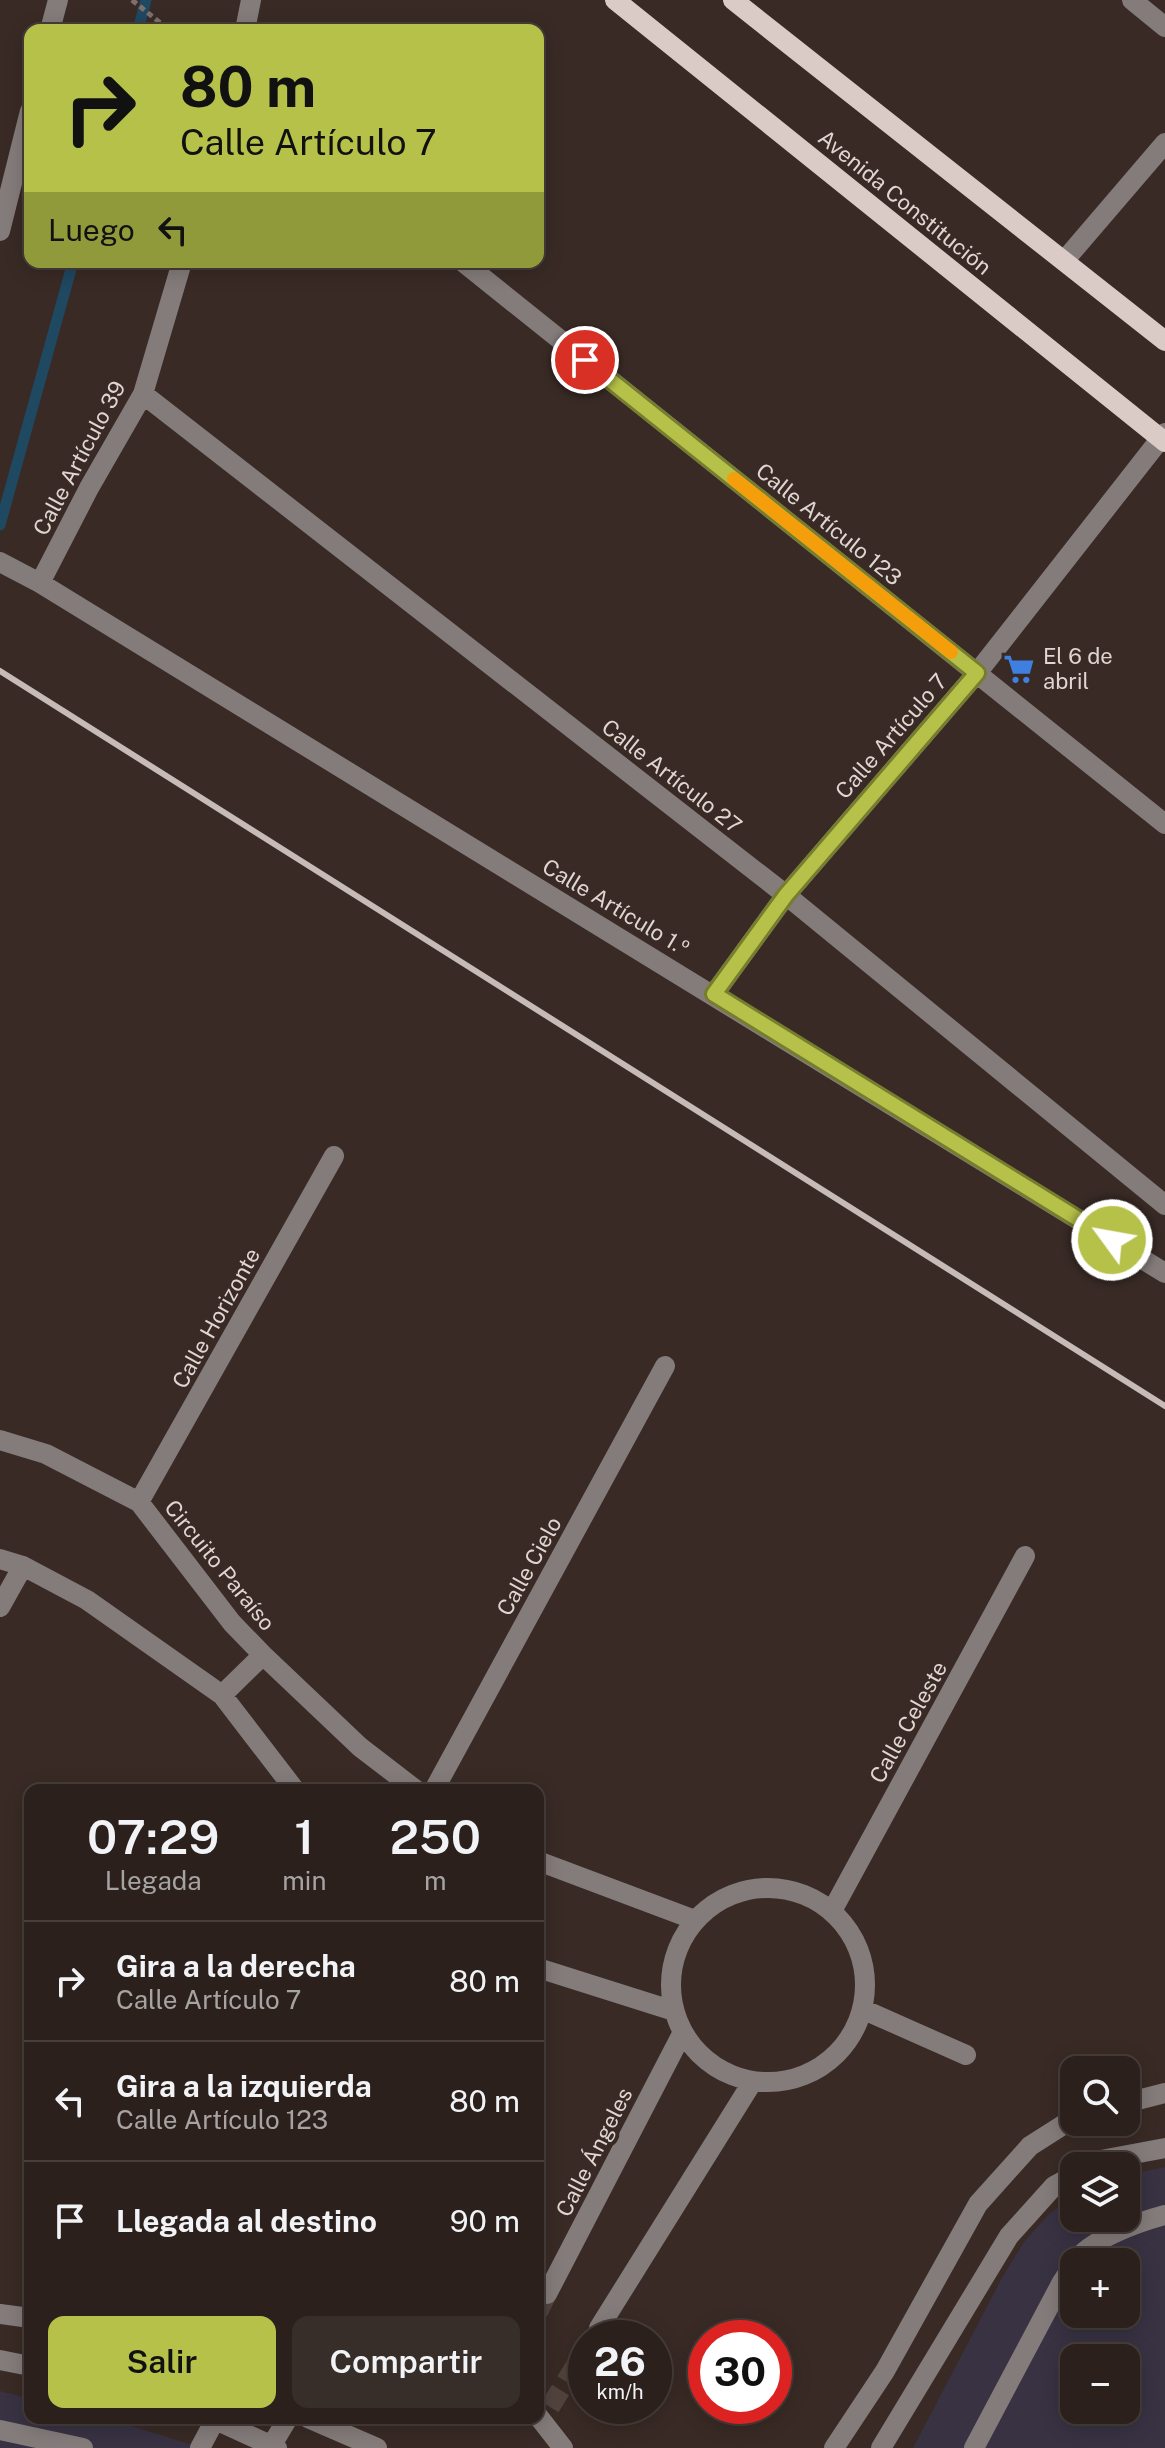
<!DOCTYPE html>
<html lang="es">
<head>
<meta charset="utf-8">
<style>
	:root { --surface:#2b201c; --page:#372d29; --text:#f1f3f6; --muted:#a6a3a3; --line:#473e3b; --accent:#b6c149 }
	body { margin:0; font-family:"Public Sans",sans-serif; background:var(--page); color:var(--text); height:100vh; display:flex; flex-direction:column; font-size:30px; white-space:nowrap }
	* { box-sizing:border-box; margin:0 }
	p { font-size:26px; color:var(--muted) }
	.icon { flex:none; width:44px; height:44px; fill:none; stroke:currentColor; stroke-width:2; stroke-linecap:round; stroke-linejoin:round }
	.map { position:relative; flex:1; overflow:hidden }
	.sheet { position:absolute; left:24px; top:1784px; width:520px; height:640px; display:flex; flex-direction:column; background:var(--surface); border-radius:16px; box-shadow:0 4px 20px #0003,0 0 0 2px var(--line) }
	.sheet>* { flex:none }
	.guide { position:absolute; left:24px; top:24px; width:520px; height:244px; border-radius:16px; box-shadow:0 4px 20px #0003,0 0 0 2px var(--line); background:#b6c149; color:#111; overflow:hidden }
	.tools { position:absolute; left:1060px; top:2056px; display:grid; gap:16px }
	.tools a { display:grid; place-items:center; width:80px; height:80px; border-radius:16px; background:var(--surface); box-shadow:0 4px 20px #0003,0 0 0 2px var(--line); font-size:40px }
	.speed { position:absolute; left:568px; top:2320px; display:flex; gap:16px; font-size:40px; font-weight:700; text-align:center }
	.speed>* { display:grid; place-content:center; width:104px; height:104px; border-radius:50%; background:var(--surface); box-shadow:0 4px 20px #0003,0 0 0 2px var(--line); line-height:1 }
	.speed small { font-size:20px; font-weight:400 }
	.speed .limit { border:12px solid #d22; background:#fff; color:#111 }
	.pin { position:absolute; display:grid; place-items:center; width:68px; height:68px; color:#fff; margin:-34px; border:4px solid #fff; border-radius:50%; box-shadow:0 2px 8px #0007 }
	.me { position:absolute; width:88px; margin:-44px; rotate:302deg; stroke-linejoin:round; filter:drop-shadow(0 0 6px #0008) }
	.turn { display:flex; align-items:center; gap:28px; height:168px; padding:0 24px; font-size:36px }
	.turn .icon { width:104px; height:104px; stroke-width:2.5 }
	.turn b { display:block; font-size:56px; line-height:68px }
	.then { display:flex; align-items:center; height:76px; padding:0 24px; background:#0003; gap:16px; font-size:30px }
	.eta { display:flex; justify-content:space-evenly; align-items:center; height:136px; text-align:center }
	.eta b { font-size:48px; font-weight:600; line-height:56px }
	.action { display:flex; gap:16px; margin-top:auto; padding:16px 24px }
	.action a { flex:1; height:92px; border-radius:16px; background:var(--accent); color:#111; font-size:32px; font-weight:600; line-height:92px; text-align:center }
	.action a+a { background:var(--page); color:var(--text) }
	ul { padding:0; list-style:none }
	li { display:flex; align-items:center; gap:24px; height:120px; padding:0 24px; border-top:2px solid var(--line) }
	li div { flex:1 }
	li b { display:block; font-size:30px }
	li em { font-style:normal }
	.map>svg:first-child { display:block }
	.commercial { fill:#383243; fill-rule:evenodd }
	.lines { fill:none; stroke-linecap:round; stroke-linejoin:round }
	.stream { stroke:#1f4861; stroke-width:11 }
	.minor-tunnel { stroke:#52443f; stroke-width:20; stroke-dasharray:20 10; stroke-linecap:butt }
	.path { stroke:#7d706c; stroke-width:5; stroke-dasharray:6 4; stroke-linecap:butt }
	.minor { stroke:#847c7a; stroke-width:20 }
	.major { stroke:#dbcbc6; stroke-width:20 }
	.rail { stroke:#c6bbb7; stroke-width:6 }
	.route-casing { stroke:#767d2f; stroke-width:20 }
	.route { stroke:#b6c149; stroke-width:14 }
	.slow { stroke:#f59e0b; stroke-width:14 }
	.labels { text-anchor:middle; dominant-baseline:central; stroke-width:8; stroke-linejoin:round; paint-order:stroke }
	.street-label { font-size:22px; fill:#dfd5d1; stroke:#392a25 }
	.poi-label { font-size:22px; fill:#dfd5d1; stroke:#392a25; text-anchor:start }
</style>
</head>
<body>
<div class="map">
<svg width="1165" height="2448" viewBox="0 0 1165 2448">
	<rect width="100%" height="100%" fill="#392a25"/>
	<!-- commercial -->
	<path class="commercial" d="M1165,2167V2448H913L1003,2276L1024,2242L1049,2214L1074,2197V2218H1126V2175ZM1074,2262H1126V2314H1074ZM1074,2358H1126V2410H1074Z
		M0,2391L30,2399V2418H106L202,2448H0Z"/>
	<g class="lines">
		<!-- stream -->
		<path class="stream" d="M138,30L146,0
			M0,525L73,262"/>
		<!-- minor-tunnel -->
		<path class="minor-tunnel" d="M538,2312L547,2294
			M550,2407L586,2349"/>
		<!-- path -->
		<path class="path" d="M132,0L169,30"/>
		<!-- minor -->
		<path class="minor" d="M1132,0L1165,27
			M50,30L58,0
			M245,30L251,0
			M0,231L30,111
			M1064,261L1165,143
			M463,262L1165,824
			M143,394L786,895L1165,1205
			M0,562L40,583L1165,1273
			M40,583L89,488L143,394L182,262
			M714,994L786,895L977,673L1165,433
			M0,1440L46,1454L139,1502L232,1623L263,1655L360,1747L416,1790
			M139,1502L334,1156
			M0,1559L23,1566L87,1600L222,1695L295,1790
			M0,1607L23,1566
			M222,1695L263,1655
			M434,1790L665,1366
			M538,1861L695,1920
			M671 1985a97 97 0 1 1 194 0a97 97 0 1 1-194 0Z
			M832,1911L1025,1556
			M538,1968L674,2011
			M862,2009L966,2055
			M1126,2103L1165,2093
			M1089,2166L1101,2160L1165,2148
			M1075,2262C1090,2239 1139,2222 1165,2215
			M547,2294L683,2032
			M0,2314L30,2318
			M599,2328L753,2081
			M0,2360L30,2366
			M538,2416L563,2448
			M211,2418L277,2448
			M308,2418L377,2448
			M0,2430L83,2448
			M200,2448L216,2418
			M270,2448L288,2418
			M834,2448L885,2371L978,2204L1030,2146L1074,2118
			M881,2448L1009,2236L1054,2186L1074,2175
			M974,2448L1062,2282L1074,2264"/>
		<!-- major -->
		<path class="major" d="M615,0L1165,442
			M733,0L1165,341"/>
		<!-- rail -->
		<path class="rail" d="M0,671L1165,1406"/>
	</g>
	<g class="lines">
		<!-- route casing -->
		<g class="route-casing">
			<path id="route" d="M585,360L977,673L786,895L714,994L1112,1240"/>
		</g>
		<!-- route -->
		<use href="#route" class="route"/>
		<!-- slow -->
		<path class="slow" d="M734,479L951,652"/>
	</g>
	<!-- icons -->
	<defs>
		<g id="supermarket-bare" transform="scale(2.4)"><path d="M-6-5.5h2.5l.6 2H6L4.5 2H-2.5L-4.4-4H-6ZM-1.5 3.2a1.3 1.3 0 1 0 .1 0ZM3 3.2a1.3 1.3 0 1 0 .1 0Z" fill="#3f7fe0" stroke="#392a25" stroke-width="2.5" paint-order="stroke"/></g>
	</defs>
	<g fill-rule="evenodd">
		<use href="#supermarket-bare" x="1019" y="669"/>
	</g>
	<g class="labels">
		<!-- street labels -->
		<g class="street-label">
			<text transform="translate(905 202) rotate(39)">Avenida Constitución</text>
			<text transform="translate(79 458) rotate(-62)">Calle Artículo 39</text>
			<text transform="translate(829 524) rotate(39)">Calle Artículo 123</text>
			<text transform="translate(891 736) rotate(-49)">Calle Artículo 7</text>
			<text transform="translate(672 776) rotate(38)">Calle Artículo 27</text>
			<text transform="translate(616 907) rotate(31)">Calle Artículo 1.º</text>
			<text transform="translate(216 1318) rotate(-61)">Calle Horizonte</text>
			<text transform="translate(220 1565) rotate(51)">Circuito Paraíso</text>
			<text transform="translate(529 1566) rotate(-61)">Calle Cielo</text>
			<text transform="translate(908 1722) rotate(-61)">Calle Celeste</text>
			<text transform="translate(594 2152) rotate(-63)">Calle Ángeles</text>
		</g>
		<!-- poi labels -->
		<g class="poi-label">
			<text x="1043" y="656">El 6 de<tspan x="1043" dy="25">abril</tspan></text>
		</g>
	</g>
</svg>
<div class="tools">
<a><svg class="icon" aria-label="search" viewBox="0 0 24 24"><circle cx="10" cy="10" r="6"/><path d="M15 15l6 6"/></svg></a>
<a><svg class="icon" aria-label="layers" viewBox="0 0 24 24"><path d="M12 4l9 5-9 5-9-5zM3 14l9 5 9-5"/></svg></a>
<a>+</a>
<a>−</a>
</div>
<div class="speed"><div>26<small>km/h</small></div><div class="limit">30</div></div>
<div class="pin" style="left:585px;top:360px;background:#d93025"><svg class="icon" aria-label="arrive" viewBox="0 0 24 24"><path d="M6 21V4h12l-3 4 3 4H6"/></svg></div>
<svg class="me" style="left:1112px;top:1240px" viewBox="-20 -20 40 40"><circle r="17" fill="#b6c149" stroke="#fff" stroke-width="3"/><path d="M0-11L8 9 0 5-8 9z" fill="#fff"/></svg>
<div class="guide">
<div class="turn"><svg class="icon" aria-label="right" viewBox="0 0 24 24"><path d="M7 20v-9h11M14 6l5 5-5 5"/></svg><div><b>80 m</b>Calle Artículo 7</div></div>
<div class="then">Luego<svg class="icon" aria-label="left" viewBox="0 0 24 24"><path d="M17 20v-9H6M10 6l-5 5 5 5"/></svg></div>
</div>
<section class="sheet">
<div class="eta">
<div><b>07:29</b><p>Llegada</p></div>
<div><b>1</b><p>min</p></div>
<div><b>250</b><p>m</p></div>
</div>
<ul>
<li><svg class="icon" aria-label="right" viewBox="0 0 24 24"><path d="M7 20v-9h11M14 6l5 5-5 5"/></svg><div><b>Gira a la derecha</b><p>Calle Artículo 7</p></div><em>80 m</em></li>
<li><svg class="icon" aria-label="left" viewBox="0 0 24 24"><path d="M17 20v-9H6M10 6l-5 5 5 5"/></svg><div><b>Gira a la izquierda</b><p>Calle Artículo 123</p></div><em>80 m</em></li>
<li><svg class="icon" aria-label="arrive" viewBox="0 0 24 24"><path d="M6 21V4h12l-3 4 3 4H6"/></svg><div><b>Llegada al destino</b></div><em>90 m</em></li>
</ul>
<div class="action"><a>Salir</a><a>Compartir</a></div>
</section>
</div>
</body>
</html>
